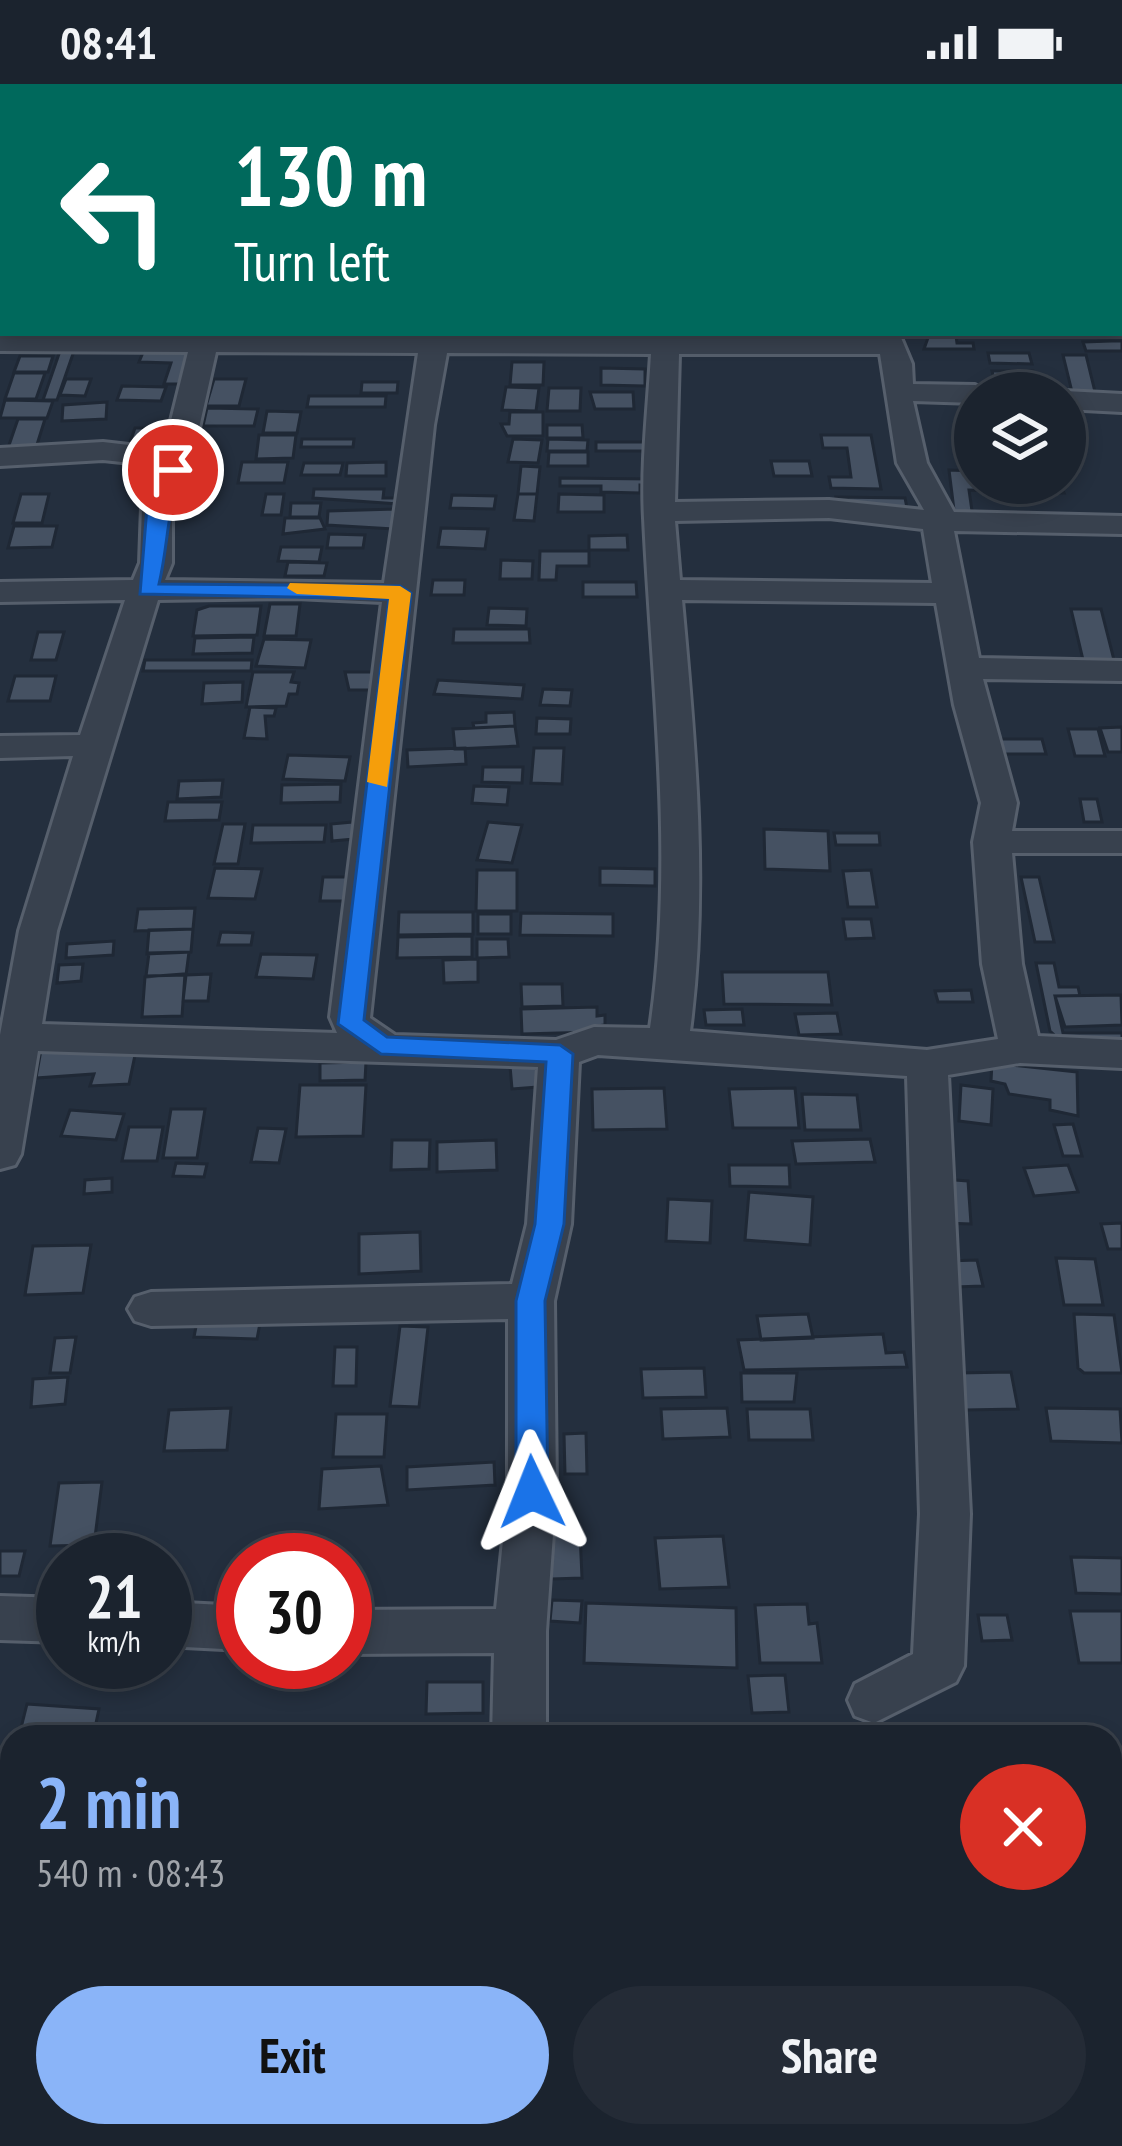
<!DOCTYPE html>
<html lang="en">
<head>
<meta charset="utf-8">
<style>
	:root { --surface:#1b232e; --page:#242b36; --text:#f1f3f6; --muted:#a0a4aa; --line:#39404a; --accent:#8ab4f8 }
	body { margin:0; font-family:"PT Sans Narrow",sans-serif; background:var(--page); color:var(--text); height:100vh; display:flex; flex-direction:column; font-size:45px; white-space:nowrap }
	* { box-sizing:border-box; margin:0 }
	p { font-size:39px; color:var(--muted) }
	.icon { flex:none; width:66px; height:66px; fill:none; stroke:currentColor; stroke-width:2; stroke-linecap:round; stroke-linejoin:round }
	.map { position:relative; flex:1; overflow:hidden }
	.details { position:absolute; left:0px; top:1641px; width:1122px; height:423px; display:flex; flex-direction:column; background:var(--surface); border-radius:36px 36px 0 0; box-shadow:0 6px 18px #0003,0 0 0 3px var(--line) }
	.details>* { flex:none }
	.hud { position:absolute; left:0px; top:0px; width:1122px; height:252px; box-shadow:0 6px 18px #0003,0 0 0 3px var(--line); background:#00695c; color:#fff; overflow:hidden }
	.tools { position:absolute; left:954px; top:288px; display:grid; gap:24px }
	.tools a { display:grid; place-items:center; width:132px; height:132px; border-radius:50%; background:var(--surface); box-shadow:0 6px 18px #0003,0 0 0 3px var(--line); font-size:60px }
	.speed { position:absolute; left:36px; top:1449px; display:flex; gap:24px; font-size:60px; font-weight:700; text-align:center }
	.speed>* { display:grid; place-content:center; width:156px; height:156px; border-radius:50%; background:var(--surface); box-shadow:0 6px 18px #0003,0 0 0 3px var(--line); line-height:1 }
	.speed small { font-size:30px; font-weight:400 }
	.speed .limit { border:18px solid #d22; background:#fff; color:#111 }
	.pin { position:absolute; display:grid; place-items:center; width:102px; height:102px; color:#fff; margin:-51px; border:6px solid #fff; border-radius:50%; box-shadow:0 3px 12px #0007 }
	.me { position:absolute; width:132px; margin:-66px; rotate:358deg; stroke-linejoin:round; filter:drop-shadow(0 0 9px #0008) }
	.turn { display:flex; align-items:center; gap:42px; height:252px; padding:0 36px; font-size:54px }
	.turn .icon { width:156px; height:156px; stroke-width:2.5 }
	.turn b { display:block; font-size:84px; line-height:102px }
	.round { display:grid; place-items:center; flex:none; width:126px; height:126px; border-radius:63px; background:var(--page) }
	.summary { display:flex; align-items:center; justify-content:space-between; height:204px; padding:0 36px }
	h1 { font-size:72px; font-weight:700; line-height:90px; color:var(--accent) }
	.cta { display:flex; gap:24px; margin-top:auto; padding:24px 36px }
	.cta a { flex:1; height:138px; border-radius:72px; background:var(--accent); color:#111; font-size:48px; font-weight:700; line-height:138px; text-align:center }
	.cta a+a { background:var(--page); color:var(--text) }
	.status { display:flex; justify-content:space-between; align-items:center; height:84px; padding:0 60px; background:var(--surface); direction:ltr }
	.status svg { height:33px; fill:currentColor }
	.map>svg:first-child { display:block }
	.building { fill:#455162; stroke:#1f2835; stroke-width:3 }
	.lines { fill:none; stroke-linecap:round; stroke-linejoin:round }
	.minor-casing { stroke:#565f6c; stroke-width:6 }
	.major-casing { stroke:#414a57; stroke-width:6 }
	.minor { fill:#38414e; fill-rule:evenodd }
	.major { fill:#56606e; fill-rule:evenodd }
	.route { fill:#1a73e8; stroke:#114b97; stroke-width:3 }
	.slow { fill:#f59e0b }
</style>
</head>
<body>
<div class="status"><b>08:41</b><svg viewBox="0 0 49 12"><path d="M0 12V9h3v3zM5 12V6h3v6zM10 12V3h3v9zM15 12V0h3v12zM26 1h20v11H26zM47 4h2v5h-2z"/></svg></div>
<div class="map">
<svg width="1122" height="2062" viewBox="0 0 1122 2062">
	<rect width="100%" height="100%" fill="#242f3e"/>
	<!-- building -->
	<path class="building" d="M929,251L956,252L957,259H973L974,265H924Z
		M1111,257H1122V267H1086L1083,258Z
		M144,266L190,268L179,300H164L171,279L139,278Z
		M60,267H74L57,316H43Z
		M988,269H1029L1032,280L990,279Z
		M1063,271H1086L1096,312H1073Z
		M20,272H53L48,288H14Z
		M512,278H544L543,301H510Z
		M601,284L645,285V302L601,301Z
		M992,287H1033L1038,303H996Z
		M14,289H45L36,315H5Z
		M66,295H91L85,312L60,311Z
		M214,295H246L239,322H206Z
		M362,298H398L397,309H361Z
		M122,302L166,303L161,317L117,316Z
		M506,303L539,304L536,327L502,326Z
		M549,304H581L580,327H547Z
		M590,308H633L634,325H595Z
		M309,312H386L385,323H307Z
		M5,316L53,317L47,334H0Z
		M107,318L106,335L62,337L63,321Z
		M207,324L258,325L254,342H203Z
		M267,327L301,328L297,349H263Z
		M510,328H543V352H507L501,340H509Z
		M18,335H45L35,367H7Z
		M547,341H582L583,354H547Z
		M135,344H160L153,364H128Z
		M259,351H296L293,374L256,375Z
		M821,351H871L881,405L831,404L829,393H851L847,364H823Z
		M302,355H354L353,363H301Z
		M513,355L542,356L538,379L508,378Z
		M548,355L588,356L587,367H547Z
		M596,358H651V367H596Z
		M549,368H588V382H548Z
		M771,377H809L812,392H774Z
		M242,378H288L284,399H238Z
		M386,378V392H346L347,379Z
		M304,379H343L340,391H301Z
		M521,382L540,383L537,410H518Z
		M949,386L975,387V399H1012L1013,407L969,406L973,434H955Z
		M560,394L651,395V401H640V409L601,408V402H560Z
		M1019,399H1060L1064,409H1022Z
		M314,405H384L383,414H400L399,420L313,414Z
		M21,410H49L42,439H13Z
		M266,410H284L281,431H262Z
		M518,410H537L534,437L514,436Z
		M559,410L604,411V428H558Z
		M452,411L496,412L494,425L450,424Z
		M836,413L905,414L907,424H838Z
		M291,419H321L319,433H290Z
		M396,425L394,445L327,441L328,427Z
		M285,434H320L325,445L283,450Z
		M14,442H57L52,463L8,464Z
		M441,444L488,445L485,465L438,463Z
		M329,450L365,451L363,464H327Z
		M627,451L628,466H589V452Z
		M281,463H322L319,478L278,477Z
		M540,467H589V482H557L556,496H539Z
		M501,476L533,477L532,495H500Z
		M288,478L327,479L324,492H285Z
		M433,496H465L464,511H431Z
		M583,498H636L637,513H583Z
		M270,520H300L296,552H264Z
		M209,522H261L257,551L193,552L197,526Z
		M489,524L527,525L526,542L487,541Z
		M1071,525H1101L1115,580H1084Z
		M454,545H529L530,559H453Z
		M38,548H64L56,576H31Z
		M254,553L252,569L193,570L195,554Z
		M264,555L311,556L305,584L256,582Z
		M145,576H252L251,587H143Z
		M253,588H294L291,598L299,599L297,610H289L286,622L246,623Z
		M345,588H372L370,606H349Z
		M15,592H56L50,617H8Z
		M438,596L524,601L522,615L434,610Z
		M243,598L242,618L202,620L204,599Z
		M543,605L572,606L570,622L540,621Z
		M250,623L276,624L274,632H265L267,655L244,654Z
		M514,628L515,642L474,644L473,639L486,638V629Z
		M537,634L571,635L570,650H536Z
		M515,642L518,662L455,665L453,645Z
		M1122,643V668H1108L1100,644Z
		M1068,645H1098L1105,672H1075Z
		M999,655H1042L1046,670H1002Z
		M465,664L466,680L408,683L407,666Z
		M534,664H564L562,700L531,699Z
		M288,671L350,673L345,697L283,695Z
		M483,683H523L522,699L482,698Z
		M223,696L221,713L177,715L179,697Z
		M341,700L340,718L281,719L282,701Z
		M474,702L509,703L507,721L472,719Z
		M1080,715H1097L1102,738H1084Z
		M168,718H222L219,736L165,737Z
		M353,738L354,755L332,757L331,740Z
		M488,738L522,741L512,779L477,776Z
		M223,740H245L238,780H214Z
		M253,741H326L324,758L251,759Z
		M764,745L828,747L830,787L765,785Z
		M834,749H879L880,761H836Z
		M215,784L262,785L255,815L208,814Z
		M600,784L655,785V802L600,801Z
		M477,786H517V827H476Z
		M871,786L877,823H848L843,787Z
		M323,793H347L345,817H320Z
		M1021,793H1039L1054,858H1035Z
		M195,824L193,845L135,847L138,825Z
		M399,828H473V850L398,851Z
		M521,829L613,830V852L520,851Z
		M478,830H511V850H478Z
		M843,835H871L874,854L846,855Z
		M193,845L191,868L147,870L149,846Z
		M221,848L253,849L251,861H218Z
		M472,852V873L397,874L398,853Z
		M477,855H508L509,873L477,874Z
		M114,857L113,871L66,874L67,860Z
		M189,868L186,891L146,892L149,869Z
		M261,870L317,871L313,895L256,893Z
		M478,875V898L444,899L443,876Z
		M1036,879H1054L1059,903H1078L1080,912H1055L1063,949H1122V958H1062L1050,947Z
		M83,880L81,897L57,899L59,881Z
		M722,888H828L832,921L724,920Z
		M185,890L182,932L142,933L145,893Z
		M211,890L208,917H183L186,891Z
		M521,900H562L563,922L522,923Z
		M971,906L973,918H938L935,907Z
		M1121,911L1122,941L1065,943L1055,912Z
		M597,923V932L605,931V941L595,942V948L522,950L521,925Z
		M742,925L744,941H706L704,926Z
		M837,929L841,950L799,951L795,930Z
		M41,966L135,971L129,1000L90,1002L94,990L36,994Z
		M366,978L365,996L320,997V979Z
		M992,979L1077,988L1078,1032L1050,1026V1016L1009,1010L1005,1000L991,997Z
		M536,981L538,1003L512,1005L510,982Z
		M300,1001H366L363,1052L296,1053Z
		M961,1001L993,1005L991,1041L959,1037Z
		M664,1004L667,1045L593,1046L592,1005Z
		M795,1004L799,1044H733L729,1005Z
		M802,1010L857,1011L861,1046H805Z
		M171,1025H205L197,1074H163Z
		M70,1026L124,1030L116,1056L61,1052Z
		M1073,1040L1082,1072H1063L1054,1041Z
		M129,1043H163L157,1077H122Z
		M258,1044L286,1045L279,1079L251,1078Z
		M870,1055L875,1078L796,1080L792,1057Z
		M392,1056H430L429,1085L391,1086Z
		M496,1056L497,1086L437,1088V1058Z
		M176,1079L207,1080L204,1093L173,1092Z
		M729,1081H789L790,1103L730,1102Z
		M1068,1081L1078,1108L1034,1112L1024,1084Z
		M112,1094V1108L84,1110L85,1096Z
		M941,1095L968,1097L971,1140L944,1139Z
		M749,1108L813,1113L810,1161L745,1156Z
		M668,1115L712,1117L710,1159L666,1157Z
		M1122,1139V1165H1108L1101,1140Z
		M420,1148L421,1187L359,1190V1150Z
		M91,1161L83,1209L25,1211L33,1162Z
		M1056,1174L1095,1175L1103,1221H1064Z
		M977,1176L983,1202L954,1203L947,1177Z
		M808,1230L813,1254L761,1256L757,1232Z
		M1074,1230L1114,1231L1122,1289H1084L1078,1284Z
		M198,1232L261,1234L257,1255L194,1253Z
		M400,1242L428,1243L419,1323L390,1322Z
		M883,1250L886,1269L904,1268L907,1283L744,1286L738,1256Z
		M76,1253L70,1289H50L55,1254Z
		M335,1263H357L356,1302H333Z
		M704,1284L706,1313L643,1314L641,1285Z
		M1011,1288L1018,1325L965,1326L958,1289Z
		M741,1289H797L794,1318H742Z
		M68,1293L65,1320L31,1323L33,1295Z
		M231,1324L227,1366L164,1367L169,1326Z
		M727,1324L730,1353L663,1355L661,1325Z
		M1046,1324L1120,1325L1122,1359L1051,1357Z
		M747,1325H810L813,1356H749Z
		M336,1330H387L384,1373H333Z
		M586,1349L587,1390H565L564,1350Z
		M494,1378L495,1401L407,1406V1383Z
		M381,1382L388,1421L319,1425L322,1385Z
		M102,1398L94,1461L50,1462L59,1399Z
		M580,1449L582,1494L551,1495L550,1450Z
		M723,1452L729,1503L660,1505L655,1454Z
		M0,1467H25L19,1492H0Z
		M1071,1473L1122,1474V1510L1076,1509Z
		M552,1516L582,1517L580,1539L550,1537Z
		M586,1519L736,1524L737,1584L584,1579Z
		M807,1520L809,1540L817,1539L822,1579H760L755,1521Z
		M1070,1527H1122V1579H1079Z
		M978,1531H1007L1012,1556L982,1557Z
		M785,1591L789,1628L752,1629L748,1592Z
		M427,1598H483V1629L426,1630Z
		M27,1620L99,1625L93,1653H13L19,1652Z
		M806,1640L807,1653H750L749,1642Z
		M1122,1949V2010L1115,2011L1110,1950Z
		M273,2052H365L364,2062H271Z"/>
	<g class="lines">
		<!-- minor casing -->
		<g class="minor-casing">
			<path id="minor" d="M456,0H481L454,3Z
				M652,0H678L680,3H654Z
				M0,19H3V33H0Z
				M1119,206H1122V222H1119Z
				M871,249H899L912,280L913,300L975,301L989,309H975V319L913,317L927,379L954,428L1122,432V450L954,447L979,574L1122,577V597L983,595L1017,719L1012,747H1122V769H1012L1022,880L1038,952L1122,956V984L1020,979L948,991L970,1430L964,1582L956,1598L874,1639L855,1632L848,1616L855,1600L913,1570L920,1430L907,992L598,971L579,978L571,1140L554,1217L556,1408L546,1547V1653H492L494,1569L345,1570V1526L496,1525L508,1408V1235L151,1242L135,1237L128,1225L135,1213L151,1208L512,1200L527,1140L538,983L38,967L21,1070L15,1081L0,1085V951L19,847L73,672L0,674V652L80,651L125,516L0,518V498L133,496L140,479L142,423L159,382L103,376L0,382V364L103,358L164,365L188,268L0,267V251L873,254ZM216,268L418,269L384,499L165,496L172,479V423L192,375ZM447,269L651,270C648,324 641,380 644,434C652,604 675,775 650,944L594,943L556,956L395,951L370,934L434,341ZM679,270H880L897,379L924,426L829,416L675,418ZM829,434L923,445L932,499L680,496L675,437ZM296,514L382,518L330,933L337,949L42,940L57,847L158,516ZM682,516L936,519L954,621L981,719L973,758L982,880L998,955L927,966L690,947C709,805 695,659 682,516Z
				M1065,307L1122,310V328L1065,325V309H1058Z
				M0,1512L63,1514V1558L0,1556Z
				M165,1518L243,1522V1566L165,1562Z
				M495,2052H555L557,2062H497Z"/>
		</g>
		<!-- major casing -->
		<g class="major-casing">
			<path id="major" d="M209,0H240L207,3Z
				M3,126V146L0,147V127Z"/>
		</g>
		<!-- minor -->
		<use href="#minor" class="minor"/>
		<!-- major -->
		<use href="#major" class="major"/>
	</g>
	<!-- route -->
	<path class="route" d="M166,382L183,386C166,426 169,458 159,500L400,502L411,509L364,936L387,953L560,961L573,970L564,1140L545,1217L548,1408L543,1417L532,1421L516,1408V1217L535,1140L546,978L381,970L338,940L389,515L140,510L147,423Z"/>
	<!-- slow -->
	<path class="slow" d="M290,499L400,502L411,509L387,703L367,698L389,515L297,510L287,504Z"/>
</svg>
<div class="tools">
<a><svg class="icon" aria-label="layers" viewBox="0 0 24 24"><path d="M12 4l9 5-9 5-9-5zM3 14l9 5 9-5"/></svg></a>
</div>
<div class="speed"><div>21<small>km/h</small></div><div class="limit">30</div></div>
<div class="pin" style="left:173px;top:386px;background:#d93025"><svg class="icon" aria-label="arrive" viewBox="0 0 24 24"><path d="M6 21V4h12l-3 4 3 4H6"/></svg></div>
<svg class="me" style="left:532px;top:1408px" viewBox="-20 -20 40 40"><path d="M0-17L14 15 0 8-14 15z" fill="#1a73e8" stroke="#fff" stroke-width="4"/></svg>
<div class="hud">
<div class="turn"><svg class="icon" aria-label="left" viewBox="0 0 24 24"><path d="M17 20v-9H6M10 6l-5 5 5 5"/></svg><div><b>130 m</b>Turn left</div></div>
</div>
<section class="details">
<div class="summary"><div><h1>2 min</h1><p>540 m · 08:43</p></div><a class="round" style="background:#d93025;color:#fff"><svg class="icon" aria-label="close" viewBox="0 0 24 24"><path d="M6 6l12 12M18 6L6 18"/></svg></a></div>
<div class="cta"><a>Exit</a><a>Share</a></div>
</section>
</div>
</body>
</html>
